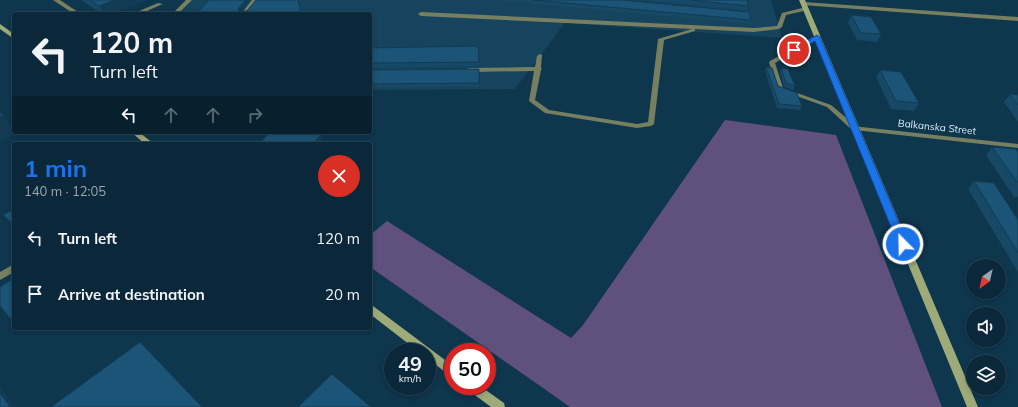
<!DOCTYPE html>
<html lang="en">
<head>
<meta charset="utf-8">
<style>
	:root { --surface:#0a283a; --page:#133042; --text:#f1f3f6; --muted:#99a6af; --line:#2a4454; --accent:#1a73e8 }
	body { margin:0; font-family:Mulish,sans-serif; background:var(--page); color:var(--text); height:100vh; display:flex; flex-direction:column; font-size:15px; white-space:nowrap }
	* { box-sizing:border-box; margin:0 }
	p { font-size:13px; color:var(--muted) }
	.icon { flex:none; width:22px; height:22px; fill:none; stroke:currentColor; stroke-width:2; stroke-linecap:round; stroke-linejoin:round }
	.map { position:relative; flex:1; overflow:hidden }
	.panel { position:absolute; left:12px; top:142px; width:360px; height:188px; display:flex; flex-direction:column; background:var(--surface); border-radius:4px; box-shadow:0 2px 6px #0003,0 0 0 1px var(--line) }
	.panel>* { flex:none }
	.banner { position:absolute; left:12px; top:12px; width:360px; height:122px; border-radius:4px; box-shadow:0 2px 6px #0003,0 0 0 1px var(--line); background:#0a283a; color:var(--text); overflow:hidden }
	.needle { width:26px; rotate:214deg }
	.fabs { position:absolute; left:966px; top:259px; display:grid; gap:8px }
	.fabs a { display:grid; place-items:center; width:40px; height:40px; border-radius:50%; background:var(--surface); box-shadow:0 2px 6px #0003,0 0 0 1px var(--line); font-size:20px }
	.speed { position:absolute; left:384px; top:343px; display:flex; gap:8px; font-size:20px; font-weight:700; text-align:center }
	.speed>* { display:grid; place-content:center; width:52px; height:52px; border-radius:50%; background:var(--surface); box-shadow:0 2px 6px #0003,0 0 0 1px var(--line); line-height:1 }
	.speed small { font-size:10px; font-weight:400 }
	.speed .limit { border:6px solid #d22; background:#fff; color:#111 }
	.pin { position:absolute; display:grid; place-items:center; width:34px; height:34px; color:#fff; margin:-17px; border:2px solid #fff; border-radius:50%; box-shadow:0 1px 4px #0007 }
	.me { position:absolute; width:44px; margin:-22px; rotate:337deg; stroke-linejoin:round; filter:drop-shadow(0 0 3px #0008) }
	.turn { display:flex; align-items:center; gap:14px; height:84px; padding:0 12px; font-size:18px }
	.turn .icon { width:52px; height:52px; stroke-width:2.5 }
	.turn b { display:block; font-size:28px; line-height:34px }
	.lanes { display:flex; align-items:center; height:38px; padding:0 12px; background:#0003; justify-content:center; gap:20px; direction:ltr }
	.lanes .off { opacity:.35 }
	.round { display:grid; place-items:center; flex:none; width:42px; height:42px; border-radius:21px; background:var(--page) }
	.overview { display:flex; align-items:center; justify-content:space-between; height:68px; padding:0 12px }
	h1 { font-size:24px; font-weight:700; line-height:30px; color:var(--accent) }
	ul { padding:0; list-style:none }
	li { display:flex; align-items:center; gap:12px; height:56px; padding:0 12px }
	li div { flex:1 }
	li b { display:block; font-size:15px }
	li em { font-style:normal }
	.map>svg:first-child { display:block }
	.built { fill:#16435d }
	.green { fill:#60507e }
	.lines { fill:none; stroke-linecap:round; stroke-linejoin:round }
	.lane { fill:#777f61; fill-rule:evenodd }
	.street { fill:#777f61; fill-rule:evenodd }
	.secondary { fill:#9faa79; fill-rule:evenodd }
	.wall { fill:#174865 }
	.shaded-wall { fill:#133b53 }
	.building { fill:#1b5476; stroke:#133b53 }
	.route { fill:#1a73e8; stroke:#114b97 }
	.labels { text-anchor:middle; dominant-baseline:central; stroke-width:3; stroke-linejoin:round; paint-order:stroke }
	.street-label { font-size:10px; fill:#daeffe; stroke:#0e364d }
</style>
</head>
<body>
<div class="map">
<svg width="1018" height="407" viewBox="0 0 1018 407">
	<rect width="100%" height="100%" fill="#0e364d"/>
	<!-- built -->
	<path class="built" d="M192,0H771L782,38L565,23L515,89L370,90V14H180Z"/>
	<!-- green -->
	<path class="green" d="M725,120L836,135L942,407H570L370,267V235L387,221L571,338L583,325Z"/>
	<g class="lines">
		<!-- lane -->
		<path class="lane" d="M53,0H60L81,14H74Z
			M186,0H192L178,14H172Z
			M252,0H258L247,14H241Z
			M158,3L163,4L140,14H132Z
			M806,7L808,8V10L786,15L782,27L779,29L754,32L695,29V31L664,40L654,124L651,126L637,128L545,113L529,101L534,71L469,72L466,70L469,68L535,67L537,56L540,54L542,55L541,68L542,69L541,70L535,100L549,110L637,124L648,122L658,39L692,29L421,16L418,14L421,12L754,28L777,26L782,13Z
			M817,35L820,37L819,38L775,63L783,88L831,105L856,126L857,128L856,130H852L827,107L777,89L769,62L770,61Z
			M14,264V272L0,280V272Z"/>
		<!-- street -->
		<path class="street" d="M804,2L1018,17V21L802,5V3Z
			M852,126L1018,144V148L854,130H852L851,128Z"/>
		<!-- secondary -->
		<path class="secondary" d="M799,0H805L978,407H967Z
			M0,24L14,34V39L0,29Z
			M131,132H139L154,144H145Z
			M370,305L373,306L453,366V377L449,375L427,358V352H419L370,314Z
			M467,386H480L504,403L505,407H491L468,390Z"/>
	</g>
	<!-- wall -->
	<path class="wall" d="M81,0H147L110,14H102Z
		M491,0H622L751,20L750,24Z
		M647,0H747L748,6L747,10Z
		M851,15L881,34L877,42L857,40L848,23Z
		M478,46L479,66L370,68V48Z
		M766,67L778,86L802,106L800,110L777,108L765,71Z
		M781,68L795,86L793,90L784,87L780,72Z
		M479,69V87L370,88V70Z
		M880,70L919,103L914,111L891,109L876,77Z
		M1010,94L1018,95V122L1004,102Z
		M992,147L1018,152V197H1014L986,155Z
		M974,181L1018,220V272L968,189Z"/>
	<!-- shaded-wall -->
	<path class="shaded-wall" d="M115,0H147L110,14H104L99,6Z
		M246,0H250L240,14L238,9Z
		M4,115L14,128V132L18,133L0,141V117Z
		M323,132H327L318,144H313Z
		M14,315V322L10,318Z
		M0,386L15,407H10L0,393Z"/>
	<!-- building -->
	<path class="building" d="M90,0H115L99,6Z
		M209,0H246L238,9L239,11H247L256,0H298L301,14H196Z
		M534,0H622L749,12L751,20Z
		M690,0H747L748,6Z
		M851,15L871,17L881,34L861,33Z
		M478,46L479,62L370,63V48Z
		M766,67L772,68L778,86L797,93L802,106L779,104Z
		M781,68L788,69L795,86L786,83Z
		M479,69V83L370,84V70Z
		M880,70L901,72L919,103L896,101Z
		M1010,94L1018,95V105Z
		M0,112L4,115L0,117Z
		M270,132H323L313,144H259Z
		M992,147L1016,149L1018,152V183Z
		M974,181L994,183L1018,220V253Z
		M14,209V225L3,215Z
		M14,278V315L10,318L0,306V287Z
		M140,342L202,407H51Z
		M332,374L371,407H298Z
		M0,393L10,407H0Z"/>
	<!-- route -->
	<path class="route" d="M817,35L820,37L908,244L907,247H900L898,244L815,41L797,51L791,50Z"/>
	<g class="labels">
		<!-- street labels -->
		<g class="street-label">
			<text transform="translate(937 127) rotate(6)">Balkanska Street</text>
		</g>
	</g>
</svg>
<div class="fabs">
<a><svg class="needle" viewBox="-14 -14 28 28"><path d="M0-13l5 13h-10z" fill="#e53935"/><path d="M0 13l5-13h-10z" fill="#99a6af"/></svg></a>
<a><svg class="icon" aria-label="sound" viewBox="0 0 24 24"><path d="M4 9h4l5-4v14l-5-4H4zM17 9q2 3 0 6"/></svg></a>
<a><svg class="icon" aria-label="layers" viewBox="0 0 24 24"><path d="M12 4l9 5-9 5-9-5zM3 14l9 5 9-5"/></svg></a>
</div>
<div class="speed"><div>49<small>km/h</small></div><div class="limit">50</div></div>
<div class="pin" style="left:794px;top:50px;background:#d93025"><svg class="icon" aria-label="arrive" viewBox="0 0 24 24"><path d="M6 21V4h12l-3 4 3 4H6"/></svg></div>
<svg class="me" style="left:903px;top:244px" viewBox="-20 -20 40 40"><circle r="17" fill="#1a73e8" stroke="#fff" stroke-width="3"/><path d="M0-11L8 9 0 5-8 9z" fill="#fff"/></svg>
<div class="banner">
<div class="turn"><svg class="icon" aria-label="left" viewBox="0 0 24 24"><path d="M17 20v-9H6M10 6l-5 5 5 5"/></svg><div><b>120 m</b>Turn left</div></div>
<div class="lanes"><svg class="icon" aria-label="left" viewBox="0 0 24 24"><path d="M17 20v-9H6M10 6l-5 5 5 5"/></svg><svg class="icon off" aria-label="ahead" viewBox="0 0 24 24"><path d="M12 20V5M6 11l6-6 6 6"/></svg><svg class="icon off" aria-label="ahead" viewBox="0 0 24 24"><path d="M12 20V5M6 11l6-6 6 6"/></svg><svg class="icon off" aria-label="right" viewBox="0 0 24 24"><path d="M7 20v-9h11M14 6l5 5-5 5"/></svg></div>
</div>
<section class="panel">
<div class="overview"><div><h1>1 min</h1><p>140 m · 12:05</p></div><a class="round" style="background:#d93025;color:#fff"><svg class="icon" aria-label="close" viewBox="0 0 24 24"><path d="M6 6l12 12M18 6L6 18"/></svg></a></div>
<ul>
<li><svg class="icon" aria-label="left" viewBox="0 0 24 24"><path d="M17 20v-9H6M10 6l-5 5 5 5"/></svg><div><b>Turn left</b></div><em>120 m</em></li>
<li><svg class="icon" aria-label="arrive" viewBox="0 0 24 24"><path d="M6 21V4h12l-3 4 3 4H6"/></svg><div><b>Arrive at destination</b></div><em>20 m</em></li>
</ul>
</section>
</div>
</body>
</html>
